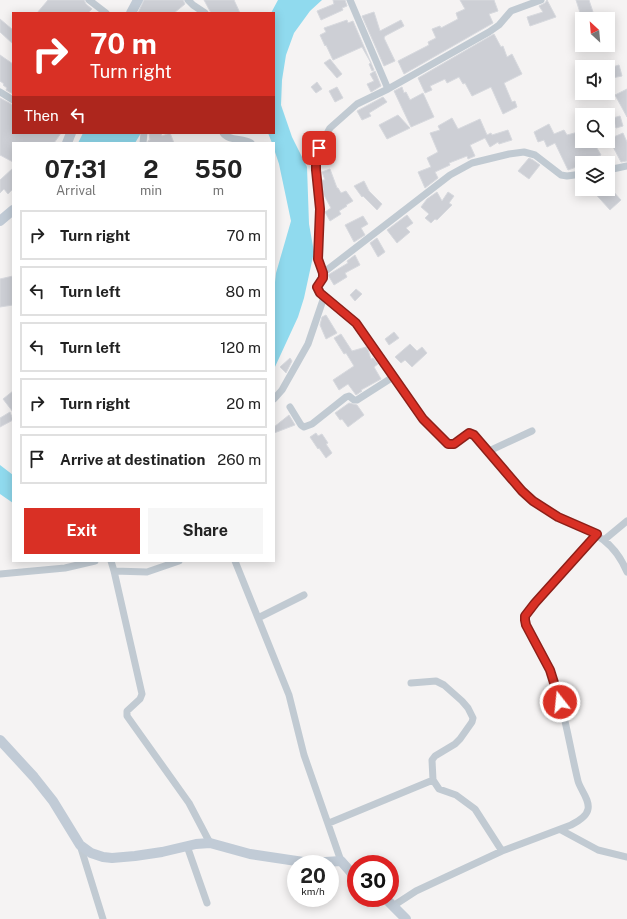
<!DOCTYPE html>
<html lang="en">
<head>
<meta charset="utf-8">
<style>
	:root { --surface:#fff; --page:#f6f6f6; --text:#222; --muted:#767676; --line:#e0e0e0; --accent:#d93025 }
	body { margin:0; font-family:"Public Sans",sans-serif; background:var(--page); color:var(--text); height:100vh; display:flex; flex-direction:column; font-size:15px; white-space:nowrap }
	* { box-sizing:border-box; margin:0 }
	p { font-size:13px; color:var(--muted) }
	.icon { flex:none; width:22px; height:22px; fill:none; stroke:currentColor; stroke-width:2; stroke-linecap:round; stroke-linejoin:round }
	.map { position:relative; flex:1; overflow:hidden }
	.side { position:absolute; left:12px; top:142px; width:263px; height:420px; display:flex; flex-direction:column; background:var(--surface); border-radius:0px; box-shadow:0 2px 10px #0003 }
	.side>* { flex:none }
	.guide { position:absolute; left:12px; top:12px; width:263px; height:122px; border-radius:0px; box-shadow:0 2px 10px #0003; background:#d93025; color:#fff; overflow:hidden }
	.needle { width:26px; rotate:334deg }
	.buttons { position:absolute; left:575px; top:12px; display:grid; gap:8px }
	.buttons a { display:grid; place-items:center; width:40px; height:40px; border-radius:0px; background:var(--surface); box-shadow:0 2px 10px #0003; font-size:20px }
	.speed { position:absolute; left:287px; top:855px; display:flex; gap:8px; font-size:20px; font-weight:700; text-align:center }
	.speed>* { display:grid; place-content:center; width:52px; height:52px; border-radius:50%; background:var(--surface); box-shadow:0 2px 10px #0003; line-height:1 }
	.speed small { font-size:10px; font-weight:400 }
	.speed .limit { border:6px solid #d22; background:#fff; color:#111 }
	.pin { position:absolute; display:grid; place-items:center; width:34px; height:34px; color:#fff; margin:-17px; border-radius:8px; box-shadow:0 2px 6px #0006 }
	.me { position:absolute; width:44px; margin:-22px; rotate:344deg; stroke-linejoin:round; filter:drop-shadow(0 0 3px #0008) }
	.turn { display:flex; align-items:center; gap:14px; height:84px; padding:0 12px; font-size:18px }
	.turn .icon { width:52px; height:52px; stroke-width:2.5 }
	.turn b { display:block; font-size:28px; line-height:34px }
	.then { display:flex; align-items:center; height:38px; padding:0 12px; background:#0003; gap:8px; font-size:15px }
	.eta { display:flex; justify-content:space-evenly; align-items:center; height:68px; text-align:center }
	.eta b { font-size:24px; font-weight:700; line-height:28px }
	.primary-button { display:flex; gap:8px; margin-top:auto; padding:8px 12px }
	.primary-button a { flex:1; height:46px; border-radius:0px; background:var(--accent); color:#fff; font-size:16px; font-weight:700; line-height:46px; text-align:center }
	.primary-button a+a { background:var(--page); color:var(--text) }
	ul { padding:0; list-style:none }
	li { display:flex; align-items:center; gap:12px; height:50px; margin:0 8px 6px; padding:0 4px; border:2px solid var(--line); border-radius:0px }
	li div { flex:1 }
	li b { display:block; font-size:15px }
	li em { font-style:normal }
	.map>svg:first-child { display:block }
	.water { fill:#90daee }
	.building { fill:#cdcfd5; stroke:#d7d9de }
	.lines { fill:none; stroke-linecap:round; stroke-linejoin:round }
	.street { stroke:#c1cad2; stroke-width:7 }
	.secondary { stroke:#c1cbd6; stroke-width:10 }
	.route-casing { stroke:#8d1f18; stroke-width:10 }
	.route { stroke:#d93025; stroke-width:7 }
</style>
</head>
<body>
<div class="map">
<svg width="627" height="919" viewBox="0 0 627 919">
	<rect width="100%" height="100%" fill="#f5f3f3"/>
	<!-- water -->
	<path class="water" d="M278,0H322L310,11L294,33L286,55L282,80L281,105L292,137L307,167L309,224L314,252L304,298L298,317L274,369V291L276,273L291,221L279,164L274,149V143H272L268,133H274V13H271Z
		M83,133H141L135,143H78Z
		M0,465L13,475V503L0,494Z"/>
	<!-- building -->
	<path class="building" d="M48,0H84L86,4L92,9L88,13H37Z
		M144,0H183L185,4L174,13H138Z
		M204,0H234L240,13H211Z
		M333,0H345L347,6L342,8L343,10L321,20L317,11L334,4Z
		M460,0H494L498,11L489,14L493,23L404,74L398,61L429,45L428,42L436,38L432,29L440,26L441,28L458,19L456,13L465,9Z
		M547,0L556,17L530,26L527,17L543,12L539,6L545,3Z
		M576,0H589L594,15L582,19Z
		M374,12L380,31L401,20L404,26L385,36L384,38L395,61L384,66L362,16Z
		M0,19L13,30V44L0,32Z
		M347,20L348,23L353,21L374,70L372,71L369,64L371,63L362,47L333,60L326,45L325,46L320,35L326,32L324,28Z
		M494,34L501,47L503,46L507,57L512,54L522,74L504,83L512,102L515,101L517,107L503,114L491,87L472,96L465,83L463,84L459,77L447,83L445,79L430,86L432,90L425,93L418,78Z
		M0,55L13,64V94L6,90L7,88L3,85L4,84L0,81Z
		M330,59L342,74L337,78L324,63Z
		M619,65L622,76L612,78L609,68Z
		M375,71L381,86L371,92L367,84L374,81L370,74Z
		M317,82L322,89L316,93L311,87Z
		M337,87L343,98L335,102L329,91Z
		M402,87L404,93L406,92L410,100L423,93L434,117L411,127L394,91Z
		M627,89V117L615,95Z
		M383,97L387,102L369,113L371,116L362,120L357,111Z
		M0,98L13,105V133H61L54,143H13V162L0,155Z
		M398,115L410,128L387,139L379,125Z
		M620,116L623,126L616,128L613,118Z
		M452,118L458,129L480,119L487,135L491,133L492,135L508,130L512,140L499,144L498,142L490,147L485,138L470,145L475,156L468,159L467,156L449,163L450,165L435,172L438,178L425,188L418,172L431,167L427,158L438,152L430,133L440,130L438,126Z
		M549,124L554,134L564,130L567,135L582,131V147L589,144L590,146L594,143L601,155L594,158L595,160L586,163H582V165L568,170L555,143L547,147L544,140L538,142L534,132Z
		M149,133H161L162,136L170,133L174,143H148V141L150,140Z
		M623,133L627,142V161L621,162L609,139Z
		M529,158L533,160L540,165L529,179L518,171Z
		M13,168V189L8,194L4,189L0,193V180Z
		M330,169L337,188H338L341,193L346,191L353,201L346,205L347,206L339,211L341,214L330,221L325,212L331,208L324,195L322,180H325L322,172Z
		M364,181L369,191L382,204L377,210L363,196L362,197L354,186Z
		M591,189H611L621,200L610,210Z
		M437,192L442,201L448,192L454,196L449,203L452,205L437,220L435,219L431,223L425,218L429,214L421,207L427,199Z
		M407,215L413,223L406,228L410,232L397,243L387,230Z
		M363,216L368,224L361,228L365,235L354,242L345,225Z
		M377,238L385,252L378,257L370,243Z
		M355,255L360,265L345,273L347,277L334,285L328,275L348,263L347,261Z
		M13,276V305L0,307V279Z
		M356,289L362,294L355,301L350,295Z
		M326,315L337,333L326,339L320,325L322,317Z
		M394,332L399,338L389,345L385,339Z
		M341,334L352,351L366,347L368,350L371,359L373,358L378,364L374,367L381,379L361,390L362,391L356,395L348,384L339,390L333,380L354,366L346,353L344,354L334,338Z
		M410,344L417,351L422,347L427,353L412,367L405,360L401,363L395,357Z
		M290,358L292,361L286,373L280,367Z
		M13,391V412L3,399Z
		M349,403L357,405L364,415L348,427L342,419L340,420L335,413Z
		M10,412L13,420L0,427V418Z
		M289,415L295,425L274,433V427Z
		M316,433L318,436L322,434L328,443L326,444L332,453L326,458L319,448L318,449L310,437Z"/>
	<g class="lines">
		<!-- street -->
		<path class="street" d="M89,0L106,13
			M188,0L193,5L205,13
			M350,0L388,89
			M541,0L511,11L499,25L489,32L388,89L357,104L330,128L319,148L316,158V170L320,209L318,259L323,273V277L320,280L317,288L320,293L355,323L423,419L448,444H454L469,433L474,435C498,456 512,487 538,505C573,530 608,526 627,572
			M0,92L13,100
			M223,133C228,141 243,138 251,143
			M143,143L144,133
			M608,170L627,166
			M323,273L450,175L472,163L509,154L524,152L535,155L561,175L567,176L582,174
			M274,399L282,390L308,344L324,297
			M290,407L301,425L304,427L312,424L346,397L349,396L354,400H357L393,377
			M489,451L532,431
			M604,540L627,521
			M111,561L114,571L142,694L140,699L127,711V716L189,803L210,843
			M235,561L289,695L304,755L341,861
			M114,571L147,572L179,561
			M0,574L65,568L95,561
			M258,618L304,595
			M411,683L436,681L444,685L462,701L468,708L473,718L472,722L460,739L455,744L435,756L432,760L433,780L439,789L456,795L475,809L502,851
			M329,823L433,780
			M561,830L598,850L627,857
			M80,845L103,919
			M187,846L207,903
			M393,906L416,891L446,877L502,851L571,825C577,822 587,816 588,809C590,800 580,789 578,781C569,744 564,706 551,671C544,654 529,636 525,620V616L535,603L597,534"/>
		<!-- secondary -->
		<path class="secondary" d="M131,13L138,0
			M67,143L71,133
			M0,221L13,210
			M0,740L34,777L53,801L80,845L91,853L103,857L112,858L135,856L162,852L196,844L210,843L250,854L310,863L341,861L356,878
			M385,898L406,919"/>
	</g>
	<g class="lines">
		<!-- route casing -->
		<g class="route-casing">
			<path id="route" d="M319,148L316,158V170L320,209L318,259L323,273V278L317,287L320,293L356,323L423,419L448,444H454L469,433L474,435L522,491L533,501L558,517L597,534L535,603L525,616V620L526,625L550,670L560,702"/>
		</g>
		<!-- route -->
		<use href="#route" class="route"/>
	</g>
</svg>
<div class="buttons">
<a><svg class="needle" viewBox="-14 -14 28 28"><path d="M0-13l5 13h-10z" fill="#e53935"/><path d="M0 13l5-13h-10z" fill="#767676"/></svg></a>
<a><svg class="icon" aria-label="sound" viewBox="0 0 24 24"><path d="M4 9h4l5-4v14l-5-4H4zM17 9q2 3 0 6"/></svg></a>
<a><svg class="icon" aria-label="search" viewBox="0 0 24 24"><circle cx="10" cy="10" r="6"/><path d="M15 15l6 6"/></svg></a>
<a><svg class="icon" aria-label="layers" viewBox="0 0 24 24"><path d="M12 4l9 5-9 5-9-5zM3 14l9 5 9-5"/></svg></a>
</div>
<div class="speed"><div>20<small>km/h</small></div><div class="limit">30</div></div>
<div class="pin" style="left:319px;top:148px;background:#d93025"><svg class="icon" aria-label="arrive" viewBox="0 0 24 24"><path d="M6 21V4h12l-3 4 3 4H6"/></svg></div>
<svg class="me" style="left:560px;top:702px" viewBox="-20 -20 40 40"><circle r="17" fill="#d93025" stroke="#fff" stroke-width="3"/><path d="M0-11L8 9 0 5-8 9z" fill="#fff"/></svg>
<div class="guide">
<div class="turn"><svg class="icon" aria-label="right" viewBox="0 0 24 24"><path d="M7 20v-9h11M14 6l5 5-5 5"/></svg><div><b>70 m</b>Turn right</div></div>
<div class="then">Then<svg class="icon" aria-label="left" viewBox="0 0 24 24"><path d="M17 20v-9H6M10 6l-5 5 5 5"/></svg></div>
</div>
<section class="side">
<div class="eta">
<div><b>07:31</b><p>Arrival</p></div>
<div><b>2</b><p>min</p></div>
<div><b>550</b><p>m</p></div>
</div>
<ul>
<li><svg class="icon" aria-label="right" viewBox="0 0 24 24"><path d="M7 20v-9h11M14 6l5 5-5 5"/></svg><div><b>Turn right</b></div><em>70 m</em></li>
<li><svg class="icon" aria-label="left" viewBox="0 0 24 24"><path d="M17 20v-9H6M10 6l-5 5 5 5"/></svg><div><b>Turn left</b></div><em>80 m</em></li>
<li><svg class="icon" aria-label="left" viewBox="0 0 24 24"><path d="M17 20v-9H6M10 6l-5 5 5 5"/></svg><div><b>Turn left</b></div><em>120 m</em></li>
<li><svg class="icon" aria-label="right" viewBox="0 0 24 24"><path d="M7 20v-9h11M14 6l5 5-5 5"/></svg><div><b>Turn right</b></div><em>20 m</em></li>
<li><svg class="icon" aria-label="arrive" viewBox="0 0 24 24"><path d="M6 21V4h12l-3 4 3 4H6"/></svg><div><b>Arrive at destination</b></div><em>260 m</em></li>
</ul>
<div class="primary-button"><a>Exit</a><a>Share</a></div>
</section>
</div>
</body>
</html>
